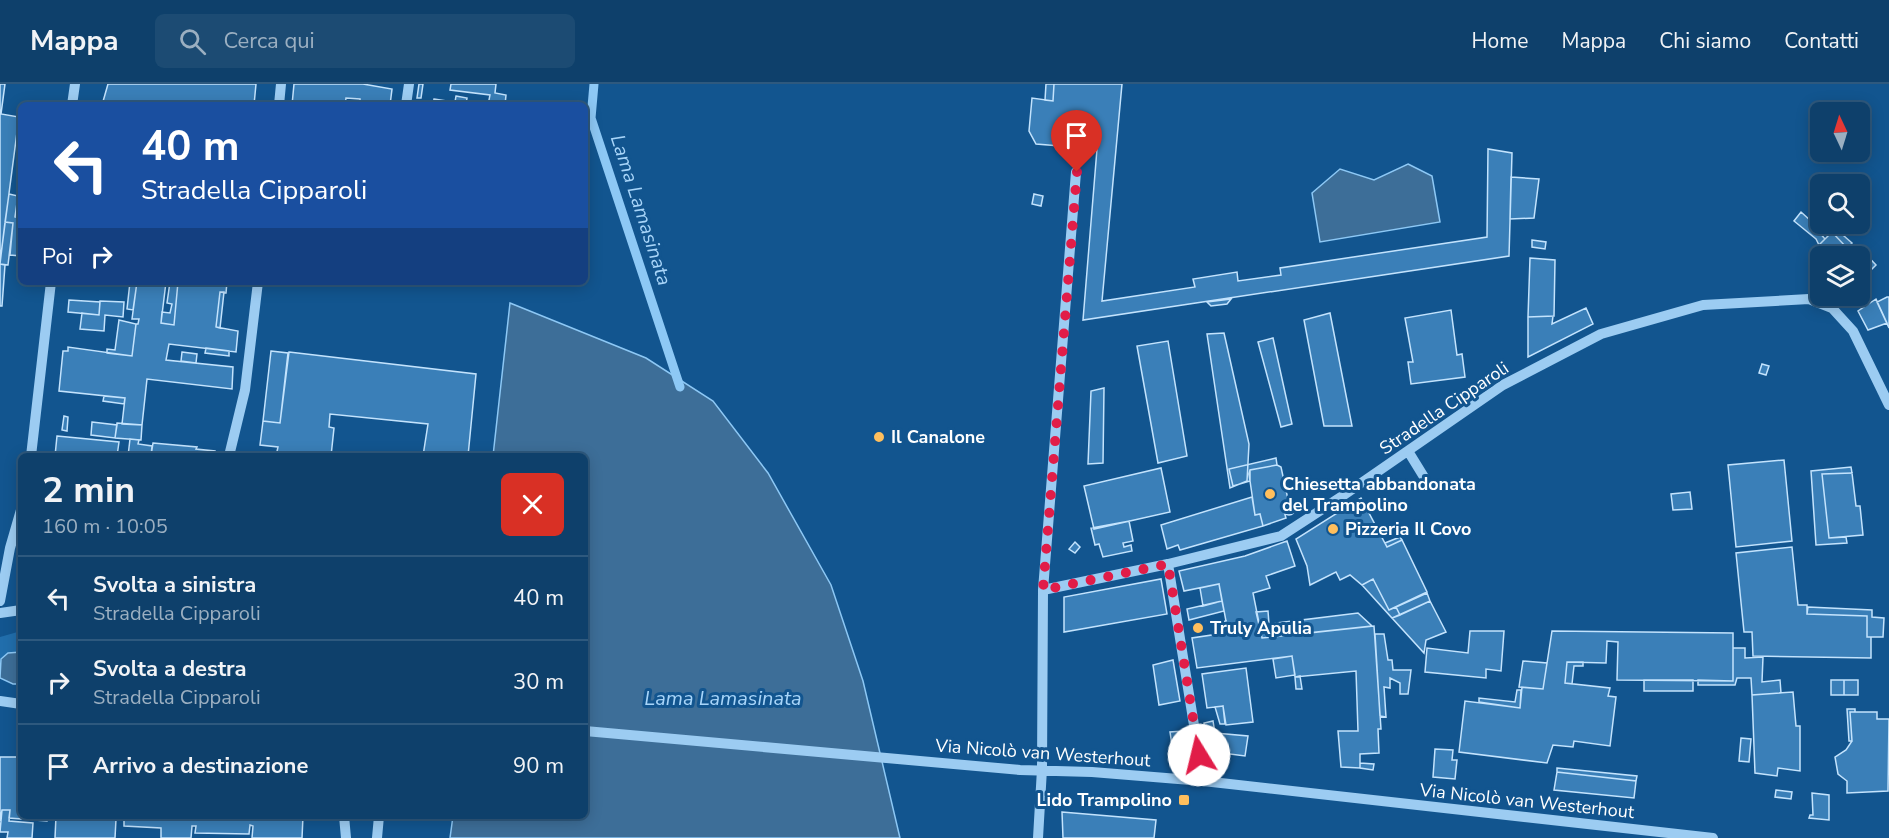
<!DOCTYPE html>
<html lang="it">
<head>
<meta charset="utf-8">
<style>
	:root { --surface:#0e406b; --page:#1c4b73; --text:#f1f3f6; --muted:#9bafc1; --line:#2e597e }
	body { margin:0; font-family:"Nunito Sans",sans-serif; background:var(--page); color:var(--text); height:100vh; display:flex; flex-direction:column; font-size:22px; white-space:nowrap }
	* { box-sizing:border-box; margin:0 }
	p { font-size:20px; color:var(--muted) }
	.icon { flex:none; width:33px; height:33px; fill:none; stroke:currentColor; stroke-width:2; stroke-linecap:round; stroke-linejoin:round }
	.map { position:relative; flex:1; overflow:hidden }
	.details { position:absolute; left:18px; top:369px; width:570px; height:366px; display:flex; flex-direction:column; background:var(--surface); border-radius:9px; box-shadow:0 3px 15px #0003,0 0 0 2px var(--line) }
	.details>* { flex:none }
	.hud { position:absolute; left:18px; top:18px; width:570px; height:183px; border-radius:9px; box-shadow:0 3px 15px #0003,0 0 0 2px var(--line); background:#1a4fa0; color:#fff; overflow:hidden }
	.needle { width:39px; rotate:356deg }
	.fabs { position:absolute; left:1810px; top:18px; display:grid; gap:12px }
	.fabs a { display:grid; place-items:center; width:60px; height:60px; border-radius:9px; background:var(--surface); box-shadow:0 3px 15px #0003,0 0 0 2px var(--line); font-size:30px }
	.pin { position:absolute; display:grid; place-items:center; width:51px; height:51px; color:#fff; margin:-62px -26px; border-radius:50% 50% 50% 0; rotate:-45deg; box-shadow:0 0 6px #0007 }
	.pin .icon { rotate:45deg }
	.me { position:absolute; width:66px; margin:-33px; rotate:351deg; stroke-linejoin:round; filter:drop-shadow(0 0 4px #0008) }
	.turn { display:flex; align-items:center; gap:21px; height:126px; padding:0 24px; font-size:27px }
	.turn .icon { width:78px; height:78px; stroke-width:2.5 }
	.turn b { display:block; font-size:42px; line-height:51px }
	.then { display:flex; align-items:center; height:57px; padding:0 24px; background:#0003; gap:12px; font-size:22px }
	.round { display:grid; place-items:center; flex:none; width:63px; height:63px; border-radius:9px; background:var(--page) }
	.overview { display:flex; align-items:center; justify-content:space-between; height:102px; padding:0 24px }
	h1 { font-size:36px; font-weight:700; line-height:45px }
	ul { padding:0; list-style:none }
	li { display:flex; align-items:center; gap:18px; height:84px; padding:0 24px; border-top:2px solid var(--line) }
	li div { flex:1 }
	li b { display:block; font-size:22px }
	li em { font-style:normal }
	header { display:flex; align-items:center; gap:36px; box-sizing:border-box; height:84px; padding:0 30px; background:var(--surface); border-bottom:2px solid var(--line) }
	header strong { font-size:28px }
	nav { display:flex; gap:33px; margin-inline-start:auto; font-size:21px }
	.search { width:420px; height:54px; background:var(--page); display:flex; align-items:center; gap:15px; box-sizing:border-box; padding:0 21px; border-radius:9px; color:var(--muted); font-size:22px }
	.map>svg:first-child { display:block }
	.green { fill:#216eac }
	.water { fill:#3d6e98; stroke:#8dc8f5; stroke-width:1.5 }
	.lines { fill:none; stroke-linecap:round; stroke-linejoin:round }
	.stream { stroke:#8dc8f5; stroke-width:9 }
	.building { fill:#3a7fb8; stroke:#c3e3fd; stroke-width:1.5 }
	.minor { stroke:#9cccf2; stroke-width:10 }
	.route { stroke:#e11d48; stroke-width:10; stroke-dasharray:0 18 }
	.poi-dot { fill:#ffbf5d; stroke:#12558f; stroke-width:2 }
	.labels { text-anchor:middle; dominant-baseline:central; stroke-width:6; stroke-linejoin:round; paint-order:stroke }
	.street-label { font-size:18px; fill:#fff; stroke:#12558f }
	.poi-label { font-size:18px; font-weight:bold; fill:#fff; stroke:#12558f; text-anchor:start }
	.water-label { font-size:20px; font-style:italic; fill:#a8d5f9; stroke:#12558f }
</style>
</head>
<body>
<header>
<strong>Mappa</strong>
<div class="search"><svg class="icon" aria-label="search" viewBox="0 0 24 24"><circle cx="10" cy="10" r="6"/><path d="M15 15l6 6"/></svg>Cerca qui</div>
<nav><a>Home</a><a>Mappa</a><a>Chi siamo</a><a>Contatti</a></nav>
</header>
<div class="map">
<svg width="1889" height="754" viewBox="0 0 1889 754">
	<rect width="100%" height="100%" fill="#12558f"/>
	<!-- green -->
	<path class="green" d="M21,547V568L8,569L1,575L0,582V553Z"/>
	<!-- water -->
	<path class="water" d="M1408,80L1432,92L1440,138L1320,158L1312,109L1340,85L1374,96Z
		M510,219L646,274L713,317L768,389L831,501L863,597L900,754H450L453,732H585V372H493Z
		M21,568V600H13L0,594L1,575L8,569Z"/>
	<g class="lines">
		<!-- stream -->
		<path class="stream" d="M594,0L591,34L680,303"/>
	</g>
	<!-- building -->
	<path class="building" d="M0,0H5L1,30L19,33L0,178Z
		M108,0H256L254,21H102Z
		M294,0H363L392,5L390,21H360V15L346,14L345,21H292Z
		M419,0H423L421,14H417Z
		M451,0H496L495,9L506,11L505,21H488L490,11L450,6Z
		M1046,0H1054L1053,17L1045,16Z
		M1054,0H1122L1102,217L1195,203L1193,195L1237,188L1238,197L1281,191L1280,184L1487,153L1488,65L1512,69L1509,172L1083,236L1097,65L1036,60L1029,47L1032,14L1053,17Z
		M456,12L467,14L466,20L455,18Z
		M434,15L466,20H472L433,21Z
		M1511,93L1539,95L1534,134L1510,135Z
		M9,110L18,112L15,133L21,134V172L10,171L13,139L5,138Z
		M1034,110L1043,112L1041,122L1032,120Z
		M1801,128L1822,147L1819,148L1825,155L1819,161L1816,155L1794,137Z
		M5,138L13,139L8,181L0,180Z
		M1836,145L1852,159L1847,164L1832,148Z
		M1832,148L1847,164L1855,172H1830L1819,161Z
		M1532,156L1546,158L1545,165L1532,163Z
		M1818,163L1826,172H1821V178L1812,168Z
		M1859,163L1876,181L1869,188L1860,178V172L1852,170Z
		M1530,174L1555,176L1554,232L1528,233Z
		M1860,178L1869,188L1860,196Z
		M0,180L5,181L2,222H0Z
		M130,198H137L133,226L127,225Z
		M137,198H166L161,239L174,241L178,198H227L226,209L220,208L216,243L238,247L236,268L169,260L166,276L233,283L232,305L147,295L142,341L122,340L125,314L59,307L63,267H68V263L132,272L136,240H138L139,235H132Z
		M170,198H178L174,241L161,239L162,228L170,229L172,220L167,219Z
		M220,208H224L220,244L216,243Z
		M1887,213H1889V244L1877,218Z
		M1231,215L1227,220L1211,222L1207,218Z
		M1876,215L1887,239L1868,246L1858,227Z
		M69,216L100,218L99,231L68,228Z
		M100,217L124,218L123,233L105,231L104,247L80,245L82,229L99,231Z
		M1586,224L1593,240L1528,273V233L1553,232L1552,240Z
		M1451,226L1457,271L1462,270L1465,293L1411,300L1408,278H1413L1405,234Z
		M1330,229L1352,342H1324L1304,236Z
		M119,236L136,240L132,272L107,269V265L115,266Z
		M1224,249L1249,360L1247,397L1230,404L1207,250Z
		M1273,254L1292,340L1281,343L1258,258Z
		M1168,257L1187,372L1158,379L1137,262Z
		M206,264L229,267V272L205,269Z
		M271,267L288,269L280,339L263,337Z
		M182,268L197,270L196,279L181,277Z
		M289,268L476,290L468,372H423L428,340L330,330L329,343L334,344L331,372H276L278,363L260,361L263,337L280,339Z
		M1762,280L1769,282L1766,291L1759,289Z
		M1104,304L1103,379L1088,380L1091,307Z
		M104,312L125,314L124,320L103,317Z
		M1438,324L1442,329L1433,335L1430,330Z
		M64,332L68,333L67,347L62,346Z
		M92,338L117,341L115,354L91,351Z
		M117,339L142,341L141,356L115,354Z
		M57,352L119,358L117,372H55Z
		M130,355L139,356L138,360L152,362L151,372H128Z
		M153,359L197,363L196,365L215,367V372H151Z
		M1276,374L1277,381L1250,386V397L1233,402L1229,385Z
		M1784,376L1792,457L1736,463L1728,381Z
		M1277,381L1281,383L1289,420L1282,421L1286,434L1263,442L1260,430L1255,431L1249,390L1250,386Z
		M1851,383L1852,389L1822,390L1829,454L1846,453L1847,459L1816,461L1811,387Z
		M1161,384L1170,428L1094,445L1084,402Z
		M1852,389L1856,422H1860L1863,451L1829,454L1822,390Z
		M1690,408L1692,425L1673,426L1671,410Z
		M1252,413L1255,431L1260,430L1263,442L1180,466L1178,461L1167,465L1161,441Z
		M1361,414L1387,463L1402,456L1427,508L1389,526L1373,495L1362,501L1350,491L1340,496L1336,488L1310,501L1307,482L1296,455Z
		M1283 425a6 6 0 1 1 12 0a6 6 0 1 1-12 0Z
		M1129,437L1133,457L1123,459L1124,463L1131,461L1132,467L1103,473L1099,460L1095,461L1091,444Z
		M1400,453L1402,456L1387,463L1385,459Z
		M1287,457L1295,482L1266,492L1270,504L1253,509L1262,554L1374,542L1381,645H1378L1379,669L1360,670V684L1341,683L1338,647H1358L1356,587L1295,593L1292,572L1197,584L1192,554L1225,549L1226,537L1219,500L1184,507L1179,487L1245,472Z
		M1075,458L1080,463L1075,469L1069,465Z
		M1792,463L1798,521H1807V530L1867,532V553H1871V574L1753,572L1752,548H1744L1736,469Z
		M1161,495L1167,530L1064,548V513Z
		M1373,495L1389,526L1396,523L1400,531L1392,534L1362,501Z
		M1219,500L1222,517L1203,522L1200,504Z
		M1427,509L1430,517L1400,531L1396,523Z
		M1222,517L1224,527L1189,536L1187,525Z
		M1430,517L1446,548L1426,556L1424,569L1392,534Z
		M1808,523L1872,526V533L1884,534L1883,553H1867V532L1807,530Z
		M1268,527L1269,540L1358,529L1372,542L1262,554L1256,528Z
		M1226,537L1225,549L1218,550L1217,539Z
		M1470,547H1504L1501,587L1486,585V594L1425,588L1427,564L1468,569Z
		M1552,547L1733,549V597L1617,596L1618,558L1607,557L1606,579L1567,578L1565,599L1610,604L1608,612L1616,613L1610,662L1574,657L1573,663L1553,661L1547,679L1459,668L1465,617L1520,624L1522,603L1543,605Z
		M1375,550H1384L1388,576H1392L1393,586H1411L1408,610H1400V599L1390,594V604L1384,603L1386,633L1380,632Z
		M1733,564H1745V574L1763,573L1762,598L1780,596L1781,609L1752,611L1751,594H1737L1735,601H1698V596L1733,597Z
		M1292,572L1295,591L1276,594L1273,575Z
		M1173,576L1180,617L1159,621L1153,581Z
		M1523,577L1547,579L1543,605L1519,603Z
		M1567,578H1583V582H1574L1572,600L1565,599Z
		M1246,584L1253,638L1226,641L1223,622L1207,624L1202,590Z
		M1300,592L1302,605H1296L1295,593Z
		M1644,596H1693V607H1644Z
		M1831,596H1844V611H1831Z
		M1844,596H1858V611H1844Z
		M1517,606H1521L1520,624L1479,618V614L1515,618Z
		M1793,608L1796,642H1800V687L1778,684L1777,692L1755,689L1752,611Z
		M1223,622L1225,640H1220L1215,623Z
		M1847,625H1855V628H1850L1852,657H1849Z
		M1850,628H1877V635H1889L1888,707L1847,709V697L1838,690L1835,673L1846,666L1852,657Z
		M1213,637L1215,649L1248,652L1245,672L1207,667L1204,639Z
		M1183,647L1185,660L1172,661L1170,648Z
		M1741,654L1751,655L1749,678L1739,677Z
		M1435,665L1453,666L1452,676H1457L1455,695L1433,693Z
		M0,673H21V732H48L47,737L9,734L10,726H2L0,737Z
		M1360,679L1374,680L1373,686L1360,684Z
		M1557,684L1637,692L1636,697L1557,688Z
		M1557,688L1636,697L1634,714L1554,706Z
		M1776,706L1792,708L1791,715L1775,713Z
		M1812,709L1829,711V736L1809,734L1810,731H1813Z
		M2,726H10L9,737L33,739L32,754H7L8,748H0Z
		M1062,728L1156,736L1154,754H1063Z
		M56,732H303L302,754H252L253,742L250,741L249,750L195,749L196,742H192L191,754H161V744L124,742V736L116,735L115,754H55Z"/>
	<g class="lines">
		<!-- minor -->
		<path class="minor" d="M72,21L75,0
			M279,21L281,0
			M406,21L409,0
			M1408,367L1424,393
			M31,372L51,198
			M229,372L245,306L258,198
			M1168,480L1203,697
			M1043,506L1168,480L1281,452L1341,413L1503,301L1601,250L1703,221L1809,215L1832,224L1853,247L1889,321
			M0,517L10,464L21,426
			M0,529L21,526
			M0,617L21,620
			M585,647L1020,686L1092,688L1203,697L1713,754
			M344,732L346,754
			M377,754L379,732
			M1038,754L1042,685L1043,506L1076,88"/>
	</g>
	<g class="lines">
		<!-- route -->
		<path class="route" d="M1077,88L1043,506L1168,480L1199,671"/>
	</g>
	<!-- markers -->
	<g class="poi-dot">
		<circle cx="879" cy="353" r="6"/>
		<circle cx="1270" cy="410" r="6"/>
		<circle cx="1333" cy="445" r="6"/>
		<circle cx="1198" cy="544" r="6"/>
		<rect x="1178" y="710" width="12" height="12" rx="3"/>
	</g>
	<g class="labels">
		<!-- street labels -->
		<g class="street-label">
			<text transform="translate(1444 324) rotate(-34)">Stradella Cipparoli</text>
			<text transform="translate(1043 669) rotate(4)">Via Nicolò van Westerhout</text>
			<text transform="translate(1527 717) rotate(6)">Via Nicolò van Westerhout</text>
		</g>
		<!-- poi labels -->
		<g class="poi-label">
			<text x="891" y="353">Il Canalone</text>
			<text x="1282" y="400">Chiesetta abbandonata<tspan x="1282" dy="21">del Trampolino</tspan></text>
			<text x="1345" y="445">Pizzeria Il Covo</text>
			<text x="1210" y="544">Truly Apulia</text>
			<text x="1172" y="716" text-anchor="end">Lido Trampolino</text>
		</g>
		<!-- water labels -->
		<g class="water-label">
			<text transform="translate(641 126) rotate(72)">Lama Lamasinata</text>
			<text x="723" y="614">Lama Lamasinata</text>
		</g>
	</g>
</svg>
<div class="fabs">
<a><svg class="needle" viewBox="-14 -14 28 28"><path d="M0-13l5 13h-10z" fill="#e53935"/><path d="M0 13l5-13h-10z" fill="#9bafc1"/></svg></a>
<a><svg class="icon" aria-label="search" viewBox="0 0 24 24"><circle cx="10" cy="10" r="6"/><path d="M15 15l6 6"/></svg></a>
<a><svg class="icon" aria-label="layers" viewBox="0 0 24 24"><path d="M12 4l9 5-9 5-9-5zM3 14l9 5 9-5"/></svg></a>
</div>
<div class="pin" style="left:1077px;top:88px;background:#d93025"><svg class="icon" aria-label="arrive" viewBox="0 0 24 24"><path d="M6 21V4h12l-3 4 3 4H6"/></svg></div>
<svg class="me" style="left:1199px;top:671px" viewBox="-20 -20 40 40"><circle r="19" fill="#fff"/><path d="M0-13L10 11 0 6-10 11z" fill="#e11d48"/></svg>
<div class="hud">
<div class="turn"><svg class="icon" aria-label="left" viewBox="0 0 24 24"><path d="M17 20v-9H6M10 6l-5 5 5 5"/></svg><div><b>40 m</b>Stradella Cipparoli</div></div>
<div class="then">Poi<svg class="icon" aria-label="right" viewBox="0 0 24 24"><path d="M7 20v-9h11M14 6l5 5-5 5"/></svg></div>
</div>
<section class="details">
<div class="overview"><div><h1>2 min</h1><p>160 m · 10:05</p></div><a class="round" style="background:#d93025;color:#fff"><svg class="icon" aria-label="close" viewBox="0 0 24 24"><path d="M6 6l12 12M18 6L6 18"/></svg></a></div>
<ul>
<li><svg class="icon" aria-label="left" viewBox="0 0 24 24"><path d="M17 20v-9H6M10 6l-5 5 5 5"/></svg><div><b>Svolta a sinistra</b><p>Stradella Cipparoli</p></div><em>40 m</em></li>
<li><svg class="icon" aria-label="right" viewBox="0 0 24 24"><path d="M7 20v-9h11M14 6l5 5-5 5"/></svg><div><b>Svolta a destra</b><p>Stradella Cipparoli</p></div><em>30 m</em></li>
<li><svg class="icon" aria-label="arrive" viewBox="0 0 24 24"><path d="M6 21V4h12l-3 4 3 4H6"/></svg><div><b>Arrivo a destinazione</b></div><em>90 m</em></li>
</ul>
</section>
</div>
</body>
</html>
